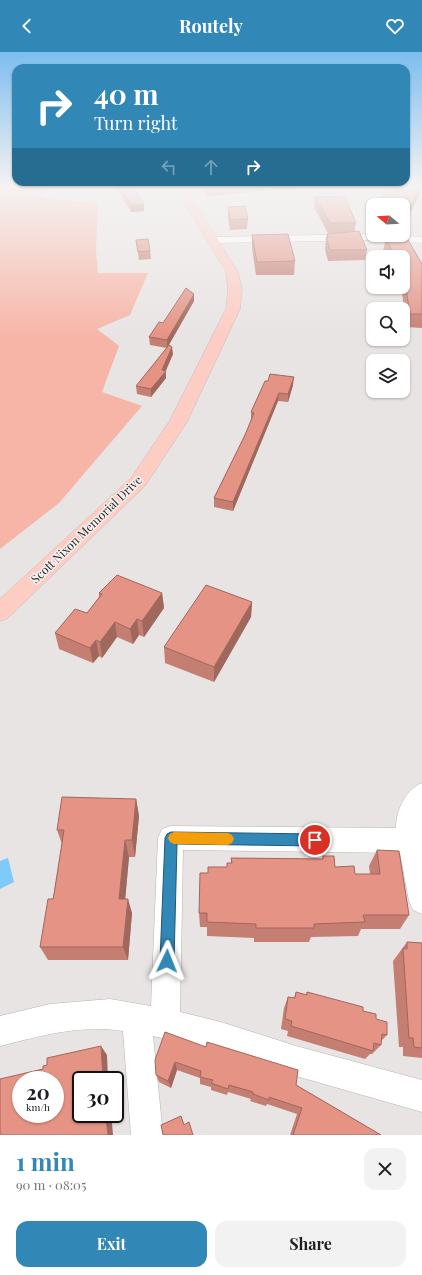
<!DOCTYPE html>
<html lang="en">
<head>
<meta charset="utf-8">
<style>
	:root { --surface:#fff; --page:#f2f2f2; --text:#202124; --muted:#757577; --accent:#3187b6 }
	body { margin:0; font-family:"Playfair Display",serif; background:var(--page); color:var(--text); height:100vh; display:flex; flex-direction:column; font-size:15px; white-space:nowrap }
	* { box-sizing:border-box; margin:0 }
	p { font-size:13px; color:var(--muted) }
	.icon { flex:none; width:22px; height:22px; fill:none; stroke:currentColor; stroke-width:2; stroke-linecap:round; stroke-linejoin:round }
	.map { position:relative; height:1083px; overflow:hidden }
	.drawer { display:flex; flex-direction:column; background:var(--surface); flex:1 }
	.drawer>* { flex:none }
	.top-card { position:absolute; left:12px; top:12px; width:398px; height:122px; border-radius:12px; box-shadow:0 1px 3px #0004; background:#3187b6; color:#fff; overflow:hidden }
	.needle { width:26px; rotate:288deg }
	.controls { position:absolute; left:366px; top:146px; display:grid; gap:8px }
	.controls a { display:grid; place-items:center; width:44px; height:44px; border-radius:8px; background:var(--surface); box-shadow:0 1px 3px #0004; font-size:20px }
	.speed { position:absolute; left:12px; top:1019px; display:flex; gap:8px; font-size:20px; font-weight:700; text-align:center }
	.speed>* { display:grid; place-content:center; width:52px; height:52px; border-radius:50%; background:var(--surface); box-shadow:0 1px 3px #0004; line-height:1 }
	.speed small { font-size:10px; font-weight:400 }
	.speed .limit { border:2px solid #111; border-radius:6px; background:#fff; color:#111 }
	.pin { position:absolute; display:grid; place-items:center; width:34px; height:34px; color:#fff; margin:-17px; border:2px solid #fff; border-radius:50%; box-shadow:0 1px 4px #0007 }
	.me { position:absolute; width:44px; margin:-22px; rotate:2deg; stroke-linejoin:round; filter:drop-shadow(0 0 3px #0008) }
	.turn { display:flex; align-items:center; gap:14px; height:84px; padding:0 16px; font-size:18px }
	.turn .icon { width:52px; height:52px; stroke-width:2.5 }
	.turn b { display:block; font-size:28px; line-height:34px }
	.lanes { display:flex; align-items:center; height:38px; padding:0 16px; background:#0003; justify-content:center; gap:20px; direction:ltr }
	.lanes .off { opacity:.35 }
	.round { display:grid; place-items:center; flex:none; width:42px; height:42px; border-radius:12px; background:var(--page) }
	.summary { display:flex; align-items:center; justify-content:space-between; height:68px; padding:0 16px }
	h1 { font-size:24px; font-weight:700; line-height:30px; color:var(--accent) }
	.button { display:flex; gap:8px; margin-top:auto; padding:8px 16px }
	.button a { flex:1; height:46px; border-radius:12px; background:var(--accent); color:#fff; font-size:16px; font-weight:700; line-height:46px; text-align:center }
	.button a+a { background:var(--page); color:var(--text) }
	header { display:flex; justify-content:space-between; align-items:center; height:52px; padding:0 16px; background:var(--accent); color:#fff; font-size:18px; font-weight:700 }
	.map>svg:first-child { display:block }
	.green { fill:#f7b5a8 }
	.water { fill:#7ecbfb }
	.lines { fill:none; stroke-linecap:round; stroke-linejoin:round }
	.minor-casing { stroke:#b7b3b2; stroke-width:1 }
	.major-casing { stroke:#c0c0c0; stroke-width:1 }
	.minor { fill:#fff; fill-rule:evenodd }
	.major { fill:#fdccc3; fill-rule:evenodd }
	.wall { fill:#c57e72 }
	.shaded-wall { fill:#a0675d }
	.building { fill:#e59385; stroke:#a0675d; fill-rule:evenodd }
	.route { fill:#3187b6; stroke:#205876 }
	.slow { fill:#f59e0b }
	.labels { text-anchor:middle; dominant-baseline:central; stroke-width:3; stroke-linejoin:round; paint-order:stroke }
	.far-street-label { font-size:12px; fill:#2e2c2c; stroke:#f6f1f0 }
</style>
</head>
<body>
<header><svg class="icon" aria-label="back" viewBox="0 0 24 24"><path d="M15 5l-7 7 7 7"/></svg>Routely<svg class="icon" aria-label="heart" viewBox="0 0 24 24"><path d="M12 20l-8-8c-3-5 5-10 8-4 3-6 11-1 8 4z"/></svg></header>
<div class="map">
<svg width="422" height="1083" viewBox="0 0 422 1083">
	<rect width="100%" height="100%" fill="#e8e4e3"/>
	<!-- green -->
	<path class="green" d="M0,133H46L41,146L98,151L96,198L98,221H148L130,263L97,277L119,294L102,340L142,354L59,451L0,497Z"/>
	<!-- water -->
	<path class="water" d="M8,806L14,830L0,837V809Z"/>
	<g class="lines">
		<!-- minor casing -->
		<g class="minor-casing">
			<path id="minor" d="M373,182L422,185V191L375,188L214,191L209,188L214,185Z
				M422,731V862L413,858L409,849L400,801L183,798L180,960L221,970L296,994L422,1028V1060L296,1024L221,1000L153,984L163,1083H131L123,979C83,972 39,984 0,994V964L50,952L110,947L151,954L158,786L162,777L171,774L396,776C396,759 405,738 422,731Z"/>
		</g>
		<!-- major casing -->
		<g class="major-casing">
			<path id="major" d="M174,133H184L238,220L242,238L240,257L187,370L145,434L8,566L0,569V547L131,426L169,370L226,257L228,238L226,220Z"/>
		</g>
		<!-- minor -->
		<use href="#minor" class="minor"/>
		<!-- major -->
		<use href="#major" class="major"/>
	</g>
	<!-- wall -->
	<path class="wall" d="M116,133H132L144,159L131,160L116,135Z
		M199,133H294V136L207,144Z
		M421,135L419,144L407,166L403,165V153Z
		M315,145L356,171L354,180L367,198L365,208L328,209L325,197L327,182L335,181H328L314,155Z
		M228,155L248,167L247,177L230,178L228,165Z
		M252,183L295,209L294,223H256L252,196Z
		M386,186L422,212V276L407,275L401,235H403V205H387L383,199Z
		M136,188L150,199L151,207L139,208Z
		M194,242V249L167,296L150,293L149,285Z
		M173,302L166,319V326L151,345L137,342L136,334Z
		M268,329L293,333L288,350L278,349L233,459L214,455V446L245,383L251,369V360Z
		M99,541H162L164,556L144,585L139,583L133,592L117,585L102,606L99,604L93,611L59,597L55,581L87,561L99,545Z
		M252,550L251,565L214,630L165,611L164,595Z
		M136,747L139,764L135,805H129L125,847L132,861L128,908H48L40,895L54,842L62,792L57,778Z
		M377,798L409,863L400,877H361L358,884L311,885L309,890H254V886L207,884V875H200L199,861L208,821L227,815V811H231V806L322,807L323,804L335,815L355,822H370L369,814Z
		M407,890L422,891V1006L403,1004V995H399L393,909Z
		M296,940L306,943L307,940L363,959L376,967L387,983L381,989V993L372,1002H370L365,1007L287,984L288,979L281,977L284,956L288,945L294,946Z
		M165,980L296,1033L381,1083H290L297,1062L267,1052L266,1054L250,1049L251,1047L228,1040L227,1043L211,1038V1035L200,1032V1026L177,1018L171,1036L159,1030L156,1023Z"/>
	<!-- shaded-wall -->
	<path class="shaded-wall" d="M207,133H294V136L207,144Z
		M421,135L419,144L407,166L409,156Z
		M144,152V159L131,160V153Z
		M194,242V249L167,296V288Z
		M172,295L173,302L165,319L166,326L151,345V337L162,318Z
		M294,325L293,333L288,350V342Z
		M279,341L278,349L233,459V450Z
		M162,541L164,556L144,585L142,569Z
		M252,550L251,565L214,630V615Z
		M137,567L139,583L133,592L130,577Z
		M115,570L117,585L102,606L100,590Z
		M96,588L99,604L93,611L90,596Z
		M136,747L139,764L135,805L132,788Z
		M125,788L129,805L124,861L119,847Z
		M128,847L132,861L128,908L123,895Z
		M101,994L107,1003L108,1028H103Z
		M175,1010L177,1018L171,1036L168,1029Z
		M95,1062H101L102,1074L96,1069Z
		M106,1066L112,1071L113,1083H108Z"/>
	<!-- building -->
	<path class="building" d="M118,133H132L144,152L131,153Z
		M391,133H407L421,135L409,156H403V153H378Z
		M345,144L356,171H330L315,145Z
		M245,154L248,167L230,168L228,155Z
		M359,179L367,198H330L326,186H328L327,182Z
		M288,182L295,209L257,210L252,183Z
		M386,186H407L422,212V262H410L403,216V205H395Z
		M148,187L150,199L138,200L136,188Z
		M186,236L194,242L167,288L149,285L159,270L163,271Z
		M169,293L172,295L162,318L166,319L151,337L136,334Z
		M270,322L294,325L288,342L279,341L233,450L214,446L245,383L254,361L251,360L265,329H268Z
		M117,523L162,541L142,569L137,567L130,577L115,570L100,590L96,588L90,596L55,581L75,557L87,561L102,542L99,541Z
		M206,533L252,550L214,615L164,595Z
		M62,745L136,747L132,788H125L119,847H128L123,895H40L48,847H53L54,842L64,778H57Z
		M377,798L399,799L409,863H363L365,870L314,872V876H256V872L207,870V861H199L200,821H208V815H227V811H232L231,806L323,807V804H334L335,815L354,814L355,822H380Z
		M407,890L422,891V996L414,995L413,986H409L403,896L407,897Z
		M296,940L307,943V940L363,955V959L376,962V967L387,970V983L382,982L381,993L374,991L373,999L291,974L292,969L285,967L288,945L295,946Z
		M165,980L206,995L207,990L298,1018L296,1033L381,1083H293L302,1056L269,1045V1048L253,1042V1040L229,1033L228,1037L211,1031L213,1028L200,1025L201,1019L175,1010L168,1029L156,1023L155,1008Z
		M101,994L103,1028H81V1062H95L96,1069L106,1066L108,1083H0V1027L43,1017V1014L47,1013V1006ZM21,1028H55V1062H21Z
		M181,1064L184,1073L189,1070L193,1083H163L161,1073Z"/>
	<!-- sky -->
	<linearGradient id="sky" x2="0" y2="1"><stop stop-color="#7dbdf0"/><stop offset="0.47" stop-color="#f5f3f2"/><stop offset="1" stop-color="#f5f3f2" stop-opacity="0"/></linearGradient>
	<rect width="422" height="285" fill="url(#sky)"/>
	<!-- route -->
	<path class="route" d="M171,780L315,782L319,783L321,788L319,792L315,794L177,792L174,909L172,914L167,916L162,914L160,909L165,786L167,782Z"/>
	<!-- slow -->
	<path class="slow" d="M174,780L228,781L232,783L234,787L232,791L228,793L174,792L170,790L168,786L170,782Z"/>
	<g class="labels">
		<!-- far-street labels -->
		<g class="far-street-label">
			<text transform="translate(86 477) rotate(-44)">Scott Nixon Memorial Drive</text>
		</g>
	</g>
</svg>
<div class="controls">
<a><svg class="needle" viewBox="-14 -14 28 28"><path d="M0-13l5 13h-10z" fill="#e53935"/><path d="M0 13l5-13h-10z" fill="#757577"/></svg></a>
<a><svg class="icon" aria-label="sound" viewBox="0 0 24 24"><path d="M4 9h4l5-4v14l-5-4H4zM17 9q2 3 0 6"/></svg></a>
<a><svg class="icon" aria-label="search" viewBox="0 0 24 24"><circle cx="10" cy="10" r="6"/><path d="M15 15l6 6"/></svg></a>
<a><svg class="icon" aria-label="layers" viewBox="0 0 24 24"><path d="M12 4l9 5-9 5-9-5zM3 14l9 5 9-5"/></svg></a>
</div>
<div class="speed"><div>20<small>km/h</small></div><div class="limit">30</div></div>
<div class="pin" style="left:315px;top:788px;background:#d93025"><svg class="icon" aria-label="arrive" viewBox="0 0 24 24"><path d="M6 21V4h12l-3 4 3 4H6"/></svg></div>
<svg class="me" style="left:167px;top:909px" viewBox="-20 -20 40 40"><path d="M0-17L14 15 0 8-14 15z" fill="#3187b6" stroke="#fff" stroke-width="4"/></svg>
<div class="top-card">
<div class="turn"><svg class="icon" aria-label="right" viewBox="0 0 24 24"><path d="M7 20v-9h11M14 6l5 5-5 5"/></svg><div><b>40 m</b>Turn right</div></div>
<div class="lanes"><svg class="icon off" aria-label="left" viewBox="0 0 24 24"><path d="M17 20v-9H6M10 6l-5 5 5 5"/></svg><svg class="icon off" aria-label="ahead" viewBox="0 0 24 24"><path d="M12 20V5M6 11l6-6 6 6"/></svg><svg class="icon" aria-label="right" viewBox="0 0 24 24"><path d="M7 20v-9h11M14 6l5 5-5 5"/></svg></div>
</div>
</div>
<section class="drawer">
<div class="summary"><div><h1>1 min</h1><p>90 m · 08:05</p></div><a class="round"><svg class="icon" aria-label="close" viewBox="0 0 24 24"><path d="M6 6l12 12M18 6L6 18"/></svg></a></div>
<div class="button"><a>Exit</a><a>Share</a></div>
</section>
</body>
</html>
